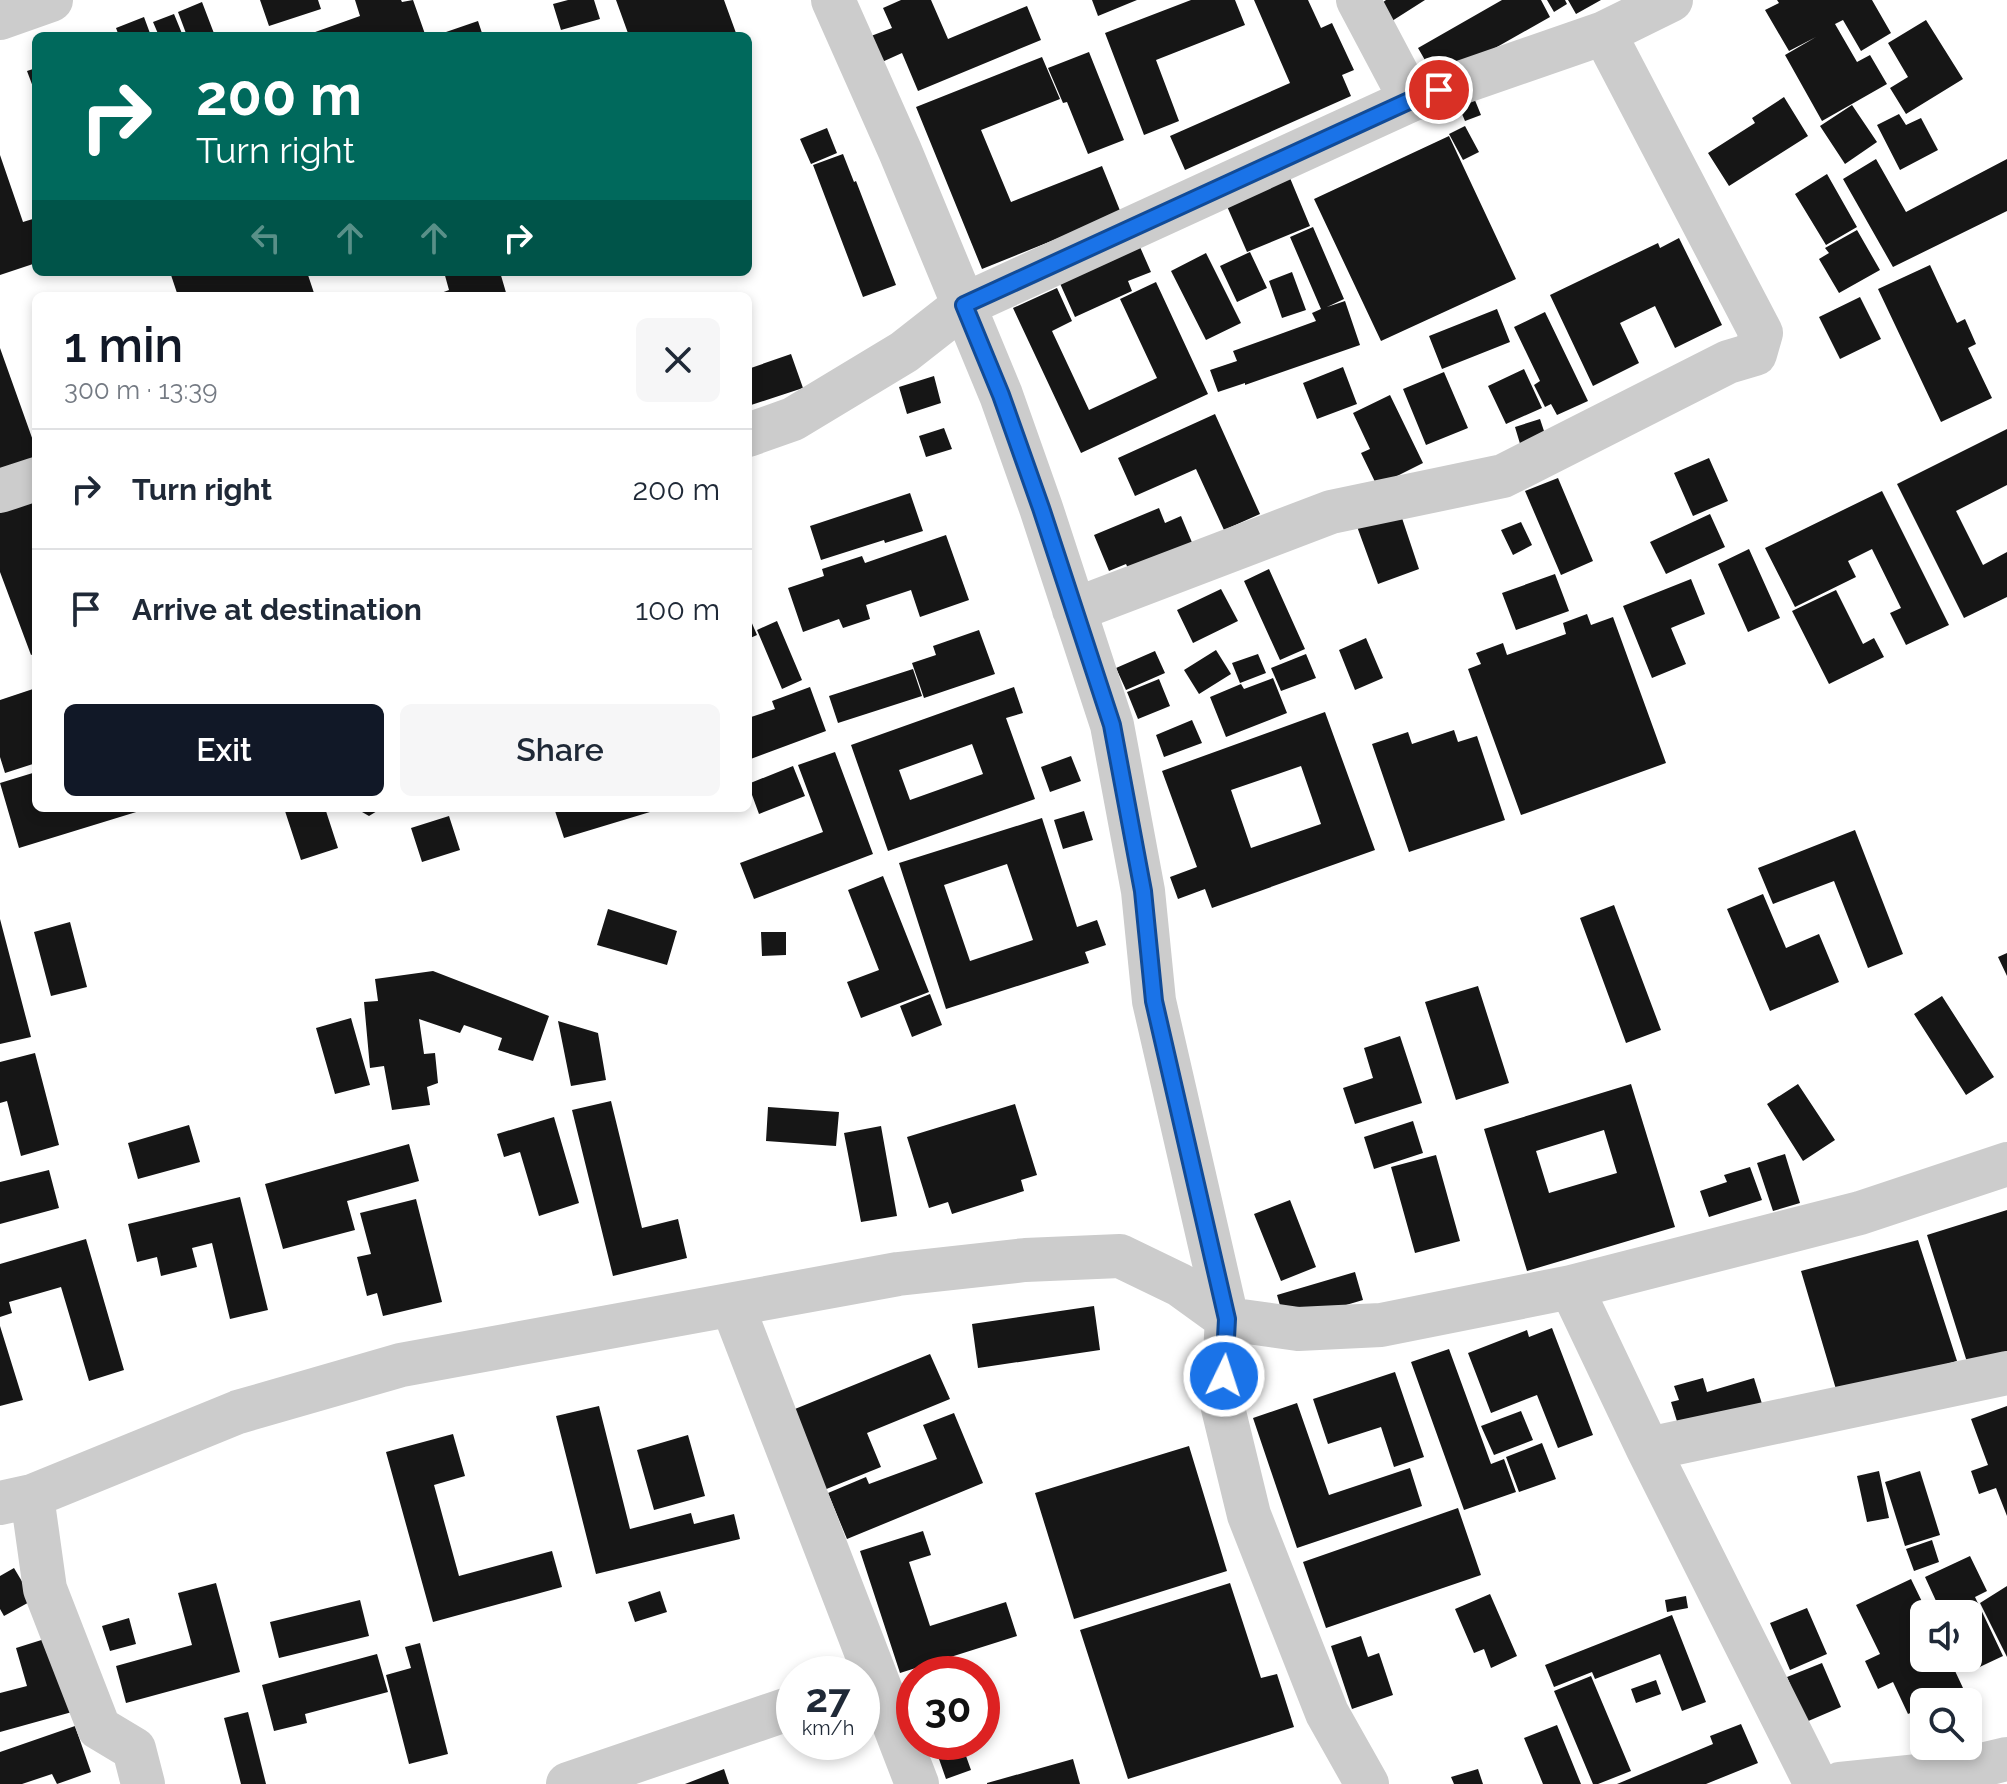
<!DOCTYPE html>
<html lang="en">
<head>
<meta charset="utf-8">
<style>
	:root { --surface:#fff; --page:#f6f6f7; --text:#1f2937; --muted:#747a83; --line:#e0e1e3; --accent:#111827 }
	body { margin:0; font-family:Raleway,sans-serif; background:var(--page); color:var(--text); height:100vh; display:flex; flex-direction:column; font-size:30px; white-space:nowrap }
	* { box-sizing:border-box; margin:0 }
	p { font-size:26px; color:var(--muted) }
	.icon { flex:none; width:44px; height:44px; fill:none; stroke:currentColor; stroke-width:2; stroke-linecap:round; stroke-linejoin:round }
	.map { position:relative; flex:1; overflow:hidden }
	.side { position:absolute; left:32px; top:292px; width:720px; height:520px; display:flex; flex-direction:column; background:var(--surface); border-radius:12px; box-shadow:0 4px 12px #0003 }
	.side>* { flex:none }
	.guide { position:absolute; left:32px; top:32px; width:720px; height:244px; border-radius:12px; box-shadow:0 4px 12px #0003; background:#00695c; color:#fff; overflow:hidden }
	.fabs { position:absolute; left:1910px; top:1600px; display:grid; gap:16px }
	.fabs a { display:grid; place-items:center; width:72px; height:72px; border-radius:12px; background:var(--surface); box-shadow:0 4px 12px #0003; font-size:40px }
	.speed { position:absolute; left:776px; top:1656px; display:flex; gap:16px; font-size:40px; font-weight:700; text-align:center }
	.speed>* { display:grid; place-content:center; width:104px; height:104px; border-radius:50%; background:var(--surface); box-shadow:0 4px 12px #0003; line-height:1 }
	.speed small { font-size:20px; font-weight:400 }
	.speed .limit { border:12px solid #d22; background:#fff; color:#111 }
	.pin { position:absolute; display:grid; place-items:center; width:68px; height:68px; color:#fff; margin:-34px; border:4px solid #fff; border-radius:50%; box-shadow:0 2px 8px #0007 }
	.me { position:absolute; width:88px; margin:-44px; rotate:4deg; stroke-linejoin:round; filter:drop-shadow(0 0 6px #0008) }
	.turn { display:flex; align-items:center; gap:28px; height:168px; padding:0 32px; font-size:36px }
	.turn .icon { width:104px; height:104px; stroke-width:2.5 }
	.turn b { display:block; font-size:56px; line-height:68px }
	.lanes { display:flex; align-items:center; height:76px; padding:0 32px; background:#0003; justify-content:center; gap:40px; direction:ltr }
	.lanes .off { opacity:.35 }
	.round { display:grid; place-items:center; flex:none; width:84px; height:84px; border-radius:12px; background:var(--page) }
	.summary { display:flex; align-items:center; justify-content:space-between; height:136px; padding:0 32px }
	h1 { font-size:48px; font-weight:600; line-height:60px; color:var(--accent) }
	.cta { display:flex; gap:16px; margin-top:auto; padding:16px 32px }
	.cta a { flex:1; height:92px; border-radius:12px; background:var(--accent); color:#fff; font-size:32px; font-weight:600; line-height:92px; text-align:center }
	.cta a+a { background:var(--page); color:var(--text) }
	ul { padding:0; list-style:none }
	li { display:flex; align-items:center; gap:24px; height:120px; padding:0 32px; border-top:2px solid var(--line) }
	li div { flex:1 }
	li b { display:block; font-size:30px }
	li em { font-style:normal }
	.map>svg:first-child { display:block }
	.building { fill:#161616; fill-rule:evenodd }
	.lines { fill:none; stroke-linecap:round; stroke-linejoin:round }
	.minor { stroke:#ccc; stroke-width:44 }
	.tertiary { stroke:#ccc; stroke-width:44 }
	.route-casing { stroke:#114b97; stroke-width:20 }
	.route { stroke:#1a73e8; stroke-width:14 }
</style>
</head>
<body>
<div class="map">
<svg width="2007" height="1784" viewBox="0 0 2007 1784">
	<rect width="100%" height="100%" fill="#fff"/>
	<!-- building -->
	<path class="building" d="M260,0H318L321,9L269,26Z
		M355,0H401L402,2L413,0L425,34L304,36L360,16Z
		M568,0H594L600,19L561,30L553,4Z
		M616,0H724L736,33L728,36H629Z
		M901,0H931L948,39L1027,6L1041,40L918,91L902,53L882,62L871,36L892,28L883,8Z
		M1092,0H1137L1098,16Z
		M1191,0H1235L1245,25L1156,60L1179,121L1144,135L1105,33Z
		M1254,0H1308L1321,28L1332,23L1354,70L1342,75L1351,96L1185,170L1170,136L1290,83Z
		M1386,0H1425L1392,21L1382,3Z
		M1502,0H1541L1550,17L1437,81L1418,48Z
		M1547,0H1565L1567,4L1554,12Z
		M1568,0H1601L1576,14Z
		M1777,0H1872L1891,33L1861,51L1843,20L1835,24L1857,62L1870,55L1887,84L1822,121L1785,55L1816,37L1789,51L1765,10L1779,3Z
		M202,2L215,36H187L178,12Z
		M174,14L183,36H159L153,22Z
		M144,17L151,36H119L116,28Z
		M1926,20L1963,79L1906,114L1890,88L1908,77L1888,43Z
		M478,21L483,36H447L446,32Z
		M1089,52L1124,140L1088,154L1067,102L1063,103L1048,68Z
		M1042,57L1060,99L981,130L1011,202L1102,166L1121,213L982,269L916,107Z
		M36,68V95L27,71Z
		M1472,93L1481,115L1465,121L1456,100Z
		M1784,97L1808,136L1729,186L1708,153L1755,123L1752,118Z
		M1852,105L1877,142L1845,164L1820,126Z
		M1899,114L1906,125L1921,118L1938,150L1900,170L1877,125Z
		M1465,126L1479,152L1463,160L1449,134Z
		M827,128L837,153L811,164L800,139Z
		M1449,136L1516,279L1381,341L1314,199Z
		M843,154L854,182L856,181L896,285L863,297L813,165Z
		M0,155L23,222L36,218V263L0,275Z
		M1876,159L1906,212L2007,159V211L1893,267L1843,179Z
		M1827,174L1857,227L1826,245L1795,194Z
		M1290,178L1310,226L1247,252L1226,204Z
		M1313,227L1344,299L1327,307L1345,301L1360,345L1245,385V383L1218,392L1210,370L1237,361L1233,351L1316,321L1312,313L1321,309L1290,237Z
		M1857,230L1880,270L1839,293L1819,259L1829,253L1825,248Z
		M1679,238L1722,325L1675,348L1655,306L1620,323L1639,363L1593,386L1550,295L1658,243L1660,248Z
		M1140,247L1151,272L1128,281L1132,291L1075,317L1058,279Z
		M1250,252L1267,288L1237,302L1220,266Z
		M1206,253L1241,323L1206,340L1171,271Z
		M1930,265L1957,323L1965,319L1976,344L1968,348L1992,398L1941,422L1878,289Z
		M170,272H307L315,296H178Z
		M444,272H500L507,296H433L449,290Z
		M1292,272L1306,310L1282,318L1269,281Z
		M1156,282L1208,394L1081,453L1013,308L1057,288L1072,321L1052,331L1089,410L1157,378L1120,299Z
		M1860,297L1881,339L1840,359L1819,317Z
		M1497,309L1510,342L1442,369L1429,336Z
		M1545,312L1588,401L1557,415L1551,404L1545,407L1534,385L1540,381L1514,327Z
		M0,348L36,449V462L0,475Z
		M791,354L803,388L748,406V369Z
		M1343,367L1357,404L1317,419L1303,383Z
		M1524,369L1542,408L1506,424L1488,386Z
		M1444,372L1468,428L1426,445L1403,389Z
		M934,376L941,403L907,414L899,387Z
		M1390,395L1423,463L1377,486L1361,453L1370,449L1353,413Z
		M1215,414L1260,514L1224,530L1196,469L1135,496L1118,458Z
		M1540,419L1550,449L1524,457L1515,427Z
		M944,428L952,449L926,457L919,436Z
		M2007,429V485L1956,511L1983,565L2007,552V597L1964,618L1897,484Z
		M1709,458L1728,501L1693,516L1674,473Z
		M1558,478L1593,561L1561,575L1525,491Z
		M1882,491L1949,625L1906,645L1890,613L1901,608L1872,549L1848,561L1856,577L1795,607L1765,548Z
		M910,493L923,531L885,543L884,540L821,560L810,526Z
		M36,499V653L31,655L0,572V513Z
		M1398,506L1419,569L1378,584L1355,521Z
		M1159,508L1165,523L1181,516L1196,552L1133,579L1126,564L1109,571L1094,535Z
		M1710,514L1725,547L1666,574L1650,542Z
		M1521,522L1532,545L1513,555L1501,530Z
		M946,535L969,600L920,617L911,590L866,605L870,619L843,628L839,619L803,632L788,588L824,576L822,569L862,556L865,563Z
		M1749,549L1780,618L1748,632L1718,564Z
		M1269,569L1305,649L1280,660L1244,581Z
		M1555,574L1569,611L1516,630L1502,593Z
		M1691,579L1705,614L1671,628L1686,664L1652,678L1623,606Z
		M1221,589L1238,621L1193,643L1177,610Z
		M1836,590L1863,644L1874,638L1884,657L1829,684L1792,611Z
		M748,614L757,635L748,639Z
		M1587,614L1591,625L1613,617L1666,763L1521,815L1468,669L1481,664L1476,653L1503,643L1507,655L1566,634L1563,623Z
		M777,621L802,680L782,689L757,630Z
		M979,630L995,674L924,698L912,663L936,655L933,646Z
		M1366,638L1383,678L1355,690L1339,650Z
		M1216,650L1231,674L1199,694L1184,670Z
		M1155,651L1165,673L1126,690L1116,668Z
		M1258,654L1266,673L1240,683L1232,663Z
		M1306,654L1316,678L1281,691L1271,668Z
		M913,669L922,696L838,723L829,696Z
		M1273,678L1287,713L1226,737L1210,697L1241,684L1244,689Z
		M1159,679L1170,706L1138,719L1127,692Z
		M810,687L826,731L748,760V718L775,709L772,701Z
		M1014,687L1023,713L1006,718L1035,799L888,851L851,745ZM972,744L983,774L910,800L899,770Z
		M36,688V763L5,773L0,757V700Z
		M1325,712L1375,850L1212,908L1205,889L1178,899L1170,877L1197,867L1162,771ZM1301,766L1321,824L1251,848L1231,790Z
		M1192,720L1202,743L1164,757L1156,735Z
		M1454,730L1458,742L1477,736L1505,820L1409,852L1372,744L1408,732L1412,744Z
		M835,752L873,854L754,899L740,863L823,832L798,765Z
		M1071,756L1081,781L1050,792L1041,767Z
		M793,766L805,796L759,814L748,784Z
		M36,772V808L146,809L19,848L0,783Z
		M284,808H325L338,848L301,860Z
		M355,808H382L369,816Z
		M554,808H648L650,812L564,838Z
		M1084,811L1093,840L1063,849L1054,820Z
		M449,816L460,850L422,862L411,828Z
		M1042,818L1077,927L1097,920L1106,945L1085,952L1089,963L946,1009L899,863ZM1007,864L1033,940L970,961L944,885Z
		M1855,830L1903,954L1868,968L1834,881L1773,904L1758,868Z
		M883,876L929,992L861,1018L847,982L879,970L848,890Z
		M1763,894L1786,948L1819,934L1839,982L1770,1011L1727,909Z
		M1614,905L1661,1030L1626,1043L1580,918Z
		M608,909L677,931L667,965L597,945Z
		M0,919L31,1037L0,1044Z
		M70,922L87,987L51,996L34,932Z
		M761,932H786V955L762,956Z
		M2007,953V976L1998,957Z
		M433,971L549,1016L533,1061L498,1050L502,1038L464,1025L460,1033L419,1019L424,1054L435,1053L438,1083L427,1087L430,1105L392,1110L384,1066L370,1068L364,1002L378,1001L375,979Z
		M1478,986L1509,1083L1456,1100L1425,1002Z
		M930,994L942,1025L912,1037L900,1006Z
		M1942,996L1994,1077L1966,1095L1914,1014Z
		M351,1018L370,1085L335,1094L316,1028Z
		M558,1021L598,1033L606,1080L571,1086Z
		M1400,1036L1422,1103L1355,1124L1343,1088L1373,1078L1364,1048Z
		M35,1053L59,1145L21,1156L7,1101L0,1103V1062Z
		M1631,1084L1675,1227L1527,1271L1484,1129ZM1604,1130L1617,1173L1549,1193L1536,1151Z
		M1798,1084L1835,1140L1803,1161L1767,1104Z
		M611,1101L642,1228L678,1219L687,1258L613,1276L572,1110Z
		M1015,1104L1037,1175L1021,1180L1024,1191L952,1214L948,1202L929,1208L907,1137Z
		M768,1107L839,1112L836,1146L766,1141Z
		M554,1117L579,1203L539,1216L520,1152L504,1157L497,1134Z
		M1413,1121L1423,1153L1374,1169L1364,1137Z
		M189,1125L200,1162L138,1179L128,1143Z
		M881,1126L897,1216L861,1222L844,1133Z
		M409,1144L419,1181L347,1201L355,1230L283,1249L265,1184Z
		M1785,1154L1800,1203L1773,1211L1757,1163Z
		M1436,1155L1460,1241L1415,1253L1391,1167Z
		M1750,1167L1762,1200L1709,1217L1700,1191L1727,1182L1724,1175Z
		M49,1170L59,1208L0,1224V1182Z
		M240,1197L268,1310L230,1319L212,1243L192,1248L197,1267L161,1276L157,1257L137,1262L128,1224Z
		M416,1199L442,1302L383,1316L377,1293L367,1296L357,1257L371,1254L360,1213Z
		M1290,1200L1316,1267L1281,1281L1254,1214Z
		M2007,1210V1351L1967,1362L1927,1235Z
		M86,1239L124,1370L89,1381L61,1287L9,1302L12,1313L0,1317V1264Z
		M1918,1240L1957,1361L1838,1396L1801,1271Z
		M1355,1272L1363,1300L1285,1323L1277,1295Z
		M1094,1306L1100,1350L978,1368L972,1324Z
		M0,1326L23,1400L0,1406Z
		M1552,1328L1593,1435L1558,1448L1537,1395L1491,1413L1468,1353L1527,1330L1529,1337Z
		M1449,1349L1491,1464L1504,1459L1516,1492L1464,1510L1411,1362Z
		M930,1354L950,1399L867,1433L881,1467L824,1490L790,1411Z
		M1395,1372L1424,1457L1394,1467L1381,1427L1328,1444L1313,1399Z
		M1703,1378L1707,1392L1754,1378L1763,1407L1680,1431L1671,1402L1679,1400L1674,1386Z
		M1297,1403L1329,1495L1410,1468L1422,1506L1297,1548L1253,1418Z
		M599,1406L630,1529L691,1513L694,1524L734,1514L740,1539L596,1574L556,1416Z
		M2007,1406V1516L1996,1488L1979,1494L1971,1471L1988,1465L1971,1419Z
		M1521,1411L1533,1440L1494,1455L1481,1426Z
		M954,1413L983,1483L847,1539L828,1493L866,1477L869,1484L937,1459L923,1425Z
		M453,1434L465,1476L434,1485L459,1576L552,1551L562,1587L433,1622L386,1452Z
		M688,1435L705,1496L654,1510L637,1450Z
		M1542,1443L1556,1479L1519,1492L1506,1457Z
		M1189,1446L1227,1571L1074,1619L1035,1493Z
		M1879,1471L1889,1518L1867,1522L1857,1476Z
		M1920,1471L1940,1535L1905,1546L1885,1482Z
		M1458,1508L1481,1575L1326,1628L1303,1562Z
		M923,1531L931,1555L909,1562L930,1626L1006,1602L1017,1636L900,1673L860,1551Z
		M1932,1540L1939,1562L1914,1571L1906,1549Z
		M1970,1556L1987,1591L1975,1597L2003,1656L1969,1672L1963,1658H1968V1614H1942L1925,1577Z
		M14,1568L33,1600L4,1616L0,1609V1576Z
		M1911,1579L1928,1614H1924V1658H1949L1963,1688L1934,1702H1924V1707L1908,1714L1893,1682L1878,1689L1865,1661L1880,1654L1856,1605Z
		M216,1583L240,1672L126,1703L116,1666L192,1645L178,1593Z
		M1230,1583L1261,1678L1277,1674L1294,1727L1128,1779L1080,1630Z
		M2007,1586V1657L1980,1603Z
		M660,1591L667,1612L635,1622L628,1602Z
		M1490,1594L1517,1656L1491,1668L1484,1649L1474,1653L1455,1609Z
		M1686,1596L1688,1608L1667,1612L1665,1600Z
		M360,1600L369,1636L279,1658L270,1622Z
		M1807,1608L1827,1654L1790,1670L1770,1623Z
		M1672,1615L1706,1702L1682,1711L1660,1654L1595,1679L1592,1672L1554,1687L1545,1665Z
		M129,1618L136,1644L110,1651L102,1626Z
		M1361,1636L1368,1657L1379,1653L1393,1695L1352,1709L1331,1646Z
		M51,1637L72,1712L0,1732V1693L27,1686L16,1648Z
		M420,1643L448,1754L409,1764L386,1675L411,1668L405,1647Z
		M377,1654L388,1692L305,1714L307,1723L274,1731L262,1685Z
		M1822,1663L1841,1707L1806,1722L1787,1677Z
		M1591,1676L1631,1771L1598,1784H1593L1554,1691Z
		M1656,1680L1661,1694L1636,1703L1631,1689Z
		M248,1712L266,1784H241L224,1718Z
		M1741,1724L1758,1763L1706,1784H1617L1713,1744L1710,1736Z
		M1557,1725L1581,1784H1543L1524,1738Z
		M75,1726L91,1772L57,1784L52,1774L22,1784H0V1752Z
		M933,1742H961L971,1770L946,1779Z
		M1073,1759L1080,1784H987V1783Z
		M724,1769L729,1784H685Z
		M1478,1769L1483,1784H1454L1451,1777Z"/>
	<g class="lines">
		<!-- minor -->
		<path class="minor" d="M833,0L900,151L1001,395L1041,508L1112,725L1143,891L1154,1001L1227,1319L1222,1404L1249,1515L1327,1713L1367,1784
			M1411,100L1604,33L1671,0
			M748,435L793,419L904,352L964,305L1411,100L1358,0
			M0,491L36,479
			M1074,610L1331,512L1503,476L1728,362L1755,354L1761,333L1604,33
			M1571,1287L1648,1449L1816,1784
			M733,1307L917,1784
			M1648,1449L2007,1373
			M32,1496L45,1589L99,1728L134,1749L143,1784
			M0,1503L32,1496L238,1412L401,1365L898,1274L1025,1260L1120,1256L1180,1285L1227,1319L1298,1329L1381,1325L1571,1287L1860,1213L2007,1164
			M568,1784L794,1707
			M1840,1784L1948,1773L2007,1759"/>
		<!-- tertiary -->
		<path class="tertiary" d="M0,18L51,0"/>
	</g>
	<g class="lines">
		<!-- route casing -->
		<g class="route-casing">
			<path id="route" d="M1224,1376L1227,1319L1154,1001L1143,891L1112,725L1041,508L1001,395L964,305L1411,100L1439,90"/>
		</g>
		<!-- route -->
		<use href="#route" class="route"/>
	</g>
</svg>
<div class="fabs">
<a><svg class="icon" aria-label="sound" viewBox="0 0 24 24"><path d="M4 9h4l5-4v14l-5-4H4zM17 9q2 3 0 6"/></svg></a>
<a><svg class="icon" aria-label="search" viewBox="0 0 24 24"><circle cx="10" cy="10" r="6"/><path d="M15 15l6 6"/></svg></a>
</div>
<div class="speed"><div>27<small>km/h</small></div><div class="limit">30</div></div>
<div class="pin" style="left:1439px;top:90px;background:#d93025"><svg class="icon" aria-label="arrive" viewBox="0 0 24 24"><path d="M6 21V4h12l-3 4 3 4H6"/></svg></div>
<svg class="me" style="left:1224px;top:1376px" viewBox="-20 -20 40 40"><circle r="17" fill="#1a73e8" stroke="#fff" stroke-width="3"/><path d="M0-11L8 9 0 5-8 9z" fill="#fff"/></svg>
<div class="guide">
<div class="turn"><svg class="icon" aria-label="right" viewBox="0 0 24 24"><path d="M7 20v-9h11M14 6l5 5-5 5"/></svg><div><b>200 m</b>Turn right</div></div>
<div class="lanes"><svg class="icon off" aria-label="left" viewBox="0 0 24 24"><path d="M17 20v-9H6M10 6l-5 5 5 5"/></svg><svg class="icon off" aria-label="ahead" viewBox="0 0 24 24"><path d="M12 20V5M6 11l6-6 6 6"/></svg><svg class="icon off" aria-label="ahead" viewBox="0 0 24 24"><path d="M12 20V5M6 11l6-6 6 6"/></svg><svg class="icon" aria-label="right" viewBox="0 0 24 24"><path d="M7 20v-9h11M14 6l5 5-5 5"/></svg></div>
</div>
<section class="side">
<div class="summary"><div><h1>1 min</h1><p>300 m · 13:39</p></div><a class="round"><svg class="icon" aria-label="close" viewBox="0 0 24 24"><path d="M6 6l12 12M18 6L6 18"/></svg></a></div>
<ul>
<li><svg class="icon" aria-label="right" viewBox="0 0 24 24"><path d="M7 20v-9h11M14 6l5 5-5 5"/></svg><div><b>Turn right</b></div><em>200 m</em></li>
<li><svg class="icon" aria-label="arrive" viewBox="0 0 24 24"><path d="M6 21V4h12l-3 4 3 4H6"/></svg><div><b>Arrive at destination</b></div><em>100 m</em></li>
</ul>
<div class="cta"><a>Exit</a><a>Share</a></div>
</section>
</div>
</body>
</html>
